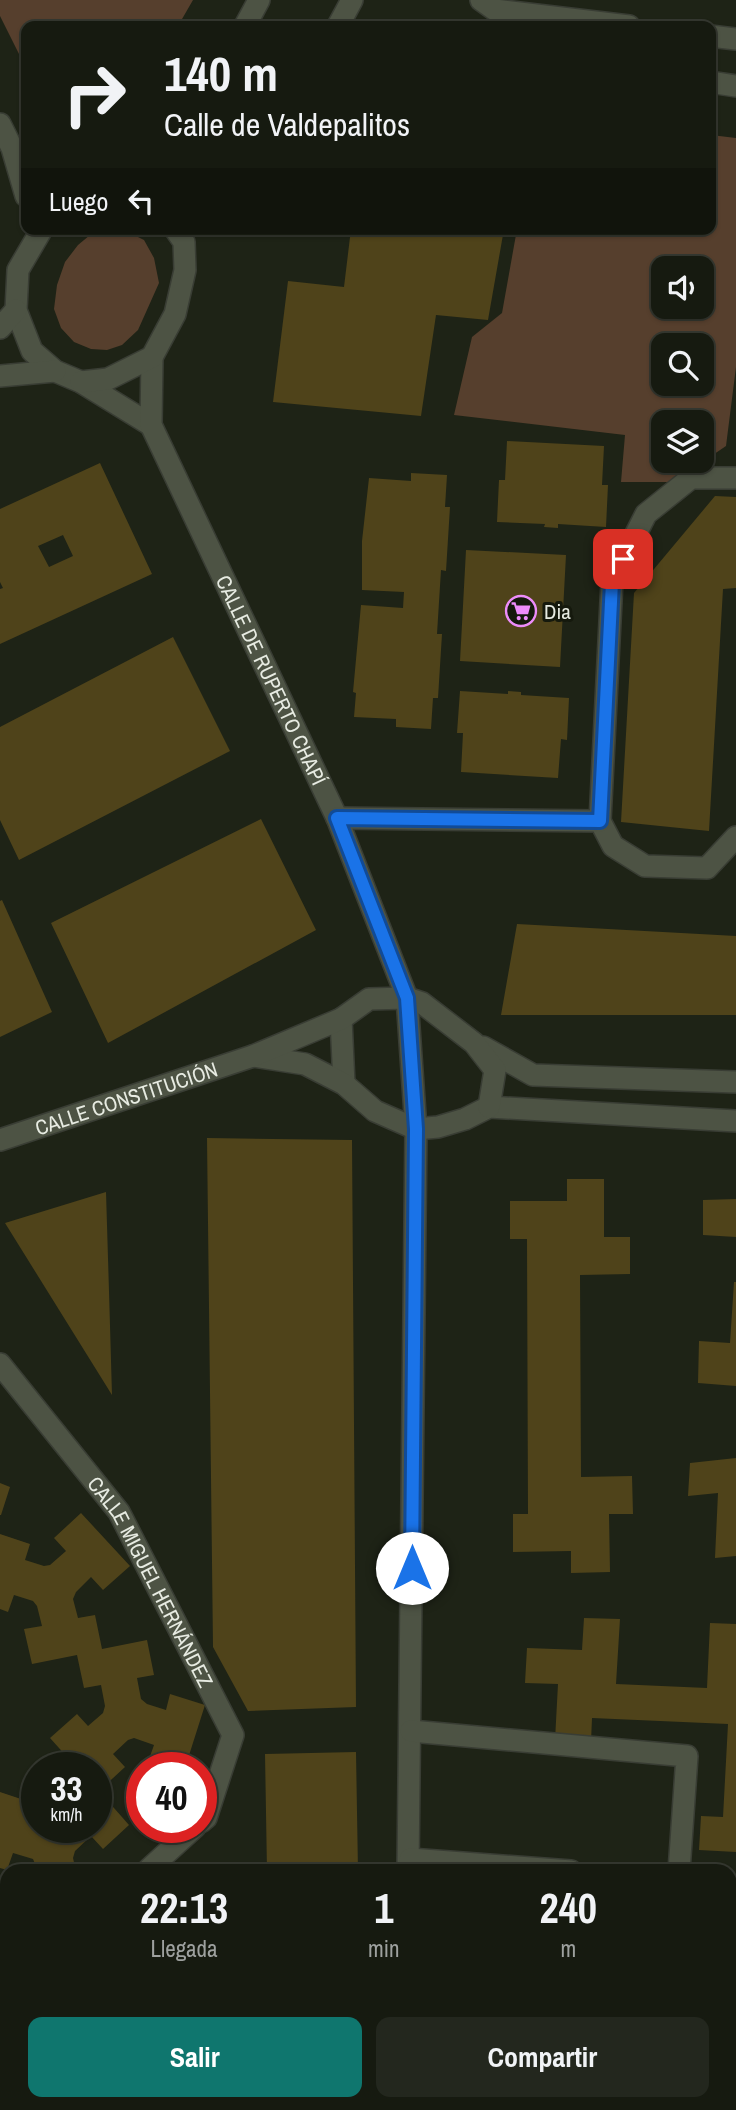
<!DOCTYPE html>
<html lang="es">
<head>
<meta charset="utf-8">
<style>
	:root { --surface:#161a10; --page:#23271e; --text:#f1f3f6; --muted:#9ea19f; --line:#353830; --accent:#0f766e }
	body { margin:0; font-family:"Archivo Narrow",sans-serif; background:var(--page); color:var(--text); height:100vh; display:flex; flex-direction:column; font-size:26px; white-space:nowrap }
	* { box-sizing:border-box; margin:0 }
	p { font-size:23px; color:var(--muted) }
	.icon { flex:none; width:38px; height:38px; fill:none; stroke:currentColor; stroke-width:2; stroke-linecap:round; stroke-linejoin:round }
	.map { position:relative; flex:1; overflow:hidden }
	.details { position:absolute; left:0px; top:1864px; width:737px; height:247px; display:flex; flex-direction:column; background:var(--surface); border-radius:21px 21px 0 0; box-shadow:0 2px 5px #0004,0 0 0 2px var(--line) }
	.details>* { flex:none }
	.guide { position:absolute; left:21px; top:21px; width:695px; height:214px; border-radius:14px; box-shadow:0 2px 5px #0004,0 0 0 2px var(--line); background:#161a10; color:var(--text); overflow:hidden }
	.tools { position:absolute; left:651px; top:256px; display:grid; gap:14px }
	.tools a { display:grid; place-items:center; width:63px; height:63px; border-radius:14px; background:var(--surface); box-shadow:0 2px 5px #0004,0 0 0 2px var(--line); font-size:35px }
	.speed { position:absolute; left:21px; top:1752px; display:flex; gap:14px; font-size:35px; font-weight:700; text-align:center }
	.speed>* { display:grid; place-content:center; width:91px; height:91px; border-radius:50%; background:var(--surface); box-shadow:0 2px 5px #0004,0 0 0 2px var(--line); line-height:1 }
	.speed small { font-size:18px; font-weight:400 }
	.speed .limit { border:10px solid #d22; background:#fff; color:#111 }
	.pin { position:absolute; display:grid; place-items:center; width:60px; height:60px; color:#fff; margin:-30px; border-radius:14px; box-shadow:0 4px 10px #0006 }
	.me { position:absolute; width:77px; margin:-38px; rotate:0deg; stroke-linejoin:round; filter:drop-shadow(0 0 5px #0008) }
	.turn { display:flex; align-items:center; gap:24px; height:147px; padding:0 28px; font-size:32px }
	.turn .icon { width:91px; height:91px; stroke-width:2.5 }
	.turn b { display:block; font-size:49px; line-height:60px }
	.then { display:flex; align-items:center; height:66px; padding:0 28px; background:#0003; gap:14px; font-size:26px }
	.eta { display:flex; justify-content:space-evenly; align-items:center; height:119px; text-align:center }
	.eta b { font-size:42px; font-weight:700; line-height:49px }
	.action { display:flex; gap:14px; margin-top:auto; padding:14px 28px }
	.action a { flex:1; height:80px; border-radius:14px; background:var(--accent); color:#fff; font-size:28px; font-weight:700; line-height:80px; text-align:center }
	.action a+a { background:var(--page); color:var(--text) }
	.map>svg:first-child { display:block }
	.green { fill:#563f2d; fill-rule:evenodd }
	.building { fill:#4f431a; fill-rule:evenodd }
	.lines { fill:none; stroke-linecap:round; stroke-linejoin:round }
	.minor-casing { stroke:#393d34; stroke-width:24 }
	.minor { stroke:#4d5344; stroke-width:21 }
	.route-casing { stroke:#114b97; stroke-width:18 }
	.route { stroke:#1a73e8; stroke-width:12 }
	.labels { text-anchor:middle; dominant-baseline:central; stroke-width:6; stroke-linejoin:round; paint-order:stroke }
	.poi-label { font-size:21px; fill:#e7ebe2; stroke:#15190d; text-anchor:start }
	.street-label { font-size:21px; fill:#e7ebe2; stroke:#15190d }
</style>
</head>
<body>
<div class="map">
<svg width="736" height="2110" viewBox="0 0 736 2110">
	<rect width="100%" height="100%" fill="#1e2316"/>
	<!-- green -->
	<path class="green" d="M0,0H193L178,26H26V68L0,16Z
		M711,135L736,138V367L726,446L673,482H621L625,435L454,415L472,337L502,313L517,229H710ZM663,268H702V306H663ZM663,345H702V383H663ZM663,422H702V460H663Z
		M122,229L144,240L154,258L159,283L138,330L122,345L107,350L91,349L74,342L61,328L54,309L57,285L65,262L78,245L96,230Z
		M0,1910L7,1939V2067L0,2068Z"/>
	<!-- building -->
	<path class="building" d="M351,229H504L488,320L436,315L421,416L273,402L288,281L344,287Z
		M507,441L604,446L602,485H608L606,527L558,524V528L544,527L545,524L497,522L499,480H505Z
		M100,463L152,574L0,644V589L3,588L0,582V509ZM63,535L73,556L49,567L38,546Z
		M411,473L447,475L445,507H450L446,571L441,570L437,634H442L438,698H433L431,729L396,727V719L354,717L356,693L353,692L361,605L403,608L404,592L362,590V541L369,478L411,481Z
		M715,496L736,497V588L723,589L709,831L621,822L634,593Z
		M466,550L566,555L560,667L460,661Z
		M173,637L230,751L19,860L0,820V727Z
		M460,691L508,694V691L521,692V695L569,698L567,740L561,739L558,778L461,772L463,733H457Z
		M261,819L316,930L108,1043L51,923Z
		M2,900L52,1012L0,1037V901Z
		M517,924L736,936V1015H501Z
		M207,1138L352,1140L356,1707L248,1711L213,1647Z
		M567,1179H604V1237H630V1274L580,1275L581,1477L632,1476L633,1514H609L610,1572L571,1573V1551L513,1552V1514H528L527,1239H510V1201H567Z
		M106,1192L109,1291L112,1395L5,1223Z
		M736,1199V1237L703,1235V1200Z
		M734,1282H736V1386L698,1383L699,1341L730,1343Z
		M736,1458V1556L715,1558L718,1493L688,1496L690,1463Z
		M0,1483L10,1487L1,1515H0Z
		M81,1513L130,1566L103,1590L91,1577L76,1592L73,1599L78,1618L95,1615L102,1649L147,1640L154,1675L137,1678L141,1699L147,1704L166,1710L170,1694L205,1705L185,1768H165L148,1762L154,1745L134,1738L128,1740L113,1754L125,1767L99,1791L129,1825L103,1849L91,1836L75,1851L73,1858L76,1871H38L33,1859L13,1853L7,1870L0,1868V1792L30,1802L24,1818L37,1822V1827H96V1768H77L50,1738L77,1714L88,1726L103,1713L105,1706L101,1685L84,1688L77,1655L32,1664L24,1629L42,1626L37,1606L33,1601L14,1595L8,1612L0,1609V1534L30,1544L25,1560L44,1566L50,1565L66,1551L54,1538Z
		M584,1618L620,1619L616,1684L707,1688L710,1623L736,1624V1852L699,1850L701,1816L723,1817L728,1724L592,1718L591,1742L555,1740L558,1684L525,1683L527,1648L582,1650Z
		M356,1752L358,1871H267L265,1754Z
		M730,1905L736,1906V2007H730Z"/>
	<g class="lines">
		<!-- minor casing -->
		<g class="minor-casing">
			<g id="minor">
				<path d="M481,0L495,10L629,26"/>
				<path d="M245,26L259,0"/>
				<path d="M338,26L352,0"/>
				<path d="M710,36L736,39"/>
				<path d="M710,82L736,86"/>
				<path d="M0,124L12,148L26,196"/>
				<path d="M42,229L18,270L16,310L32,351L55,371L81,382L151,425"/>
				<path d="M0,328L16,310"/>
				<path id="s1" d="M152,357L151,425L337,818L407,998L416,1129L408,1871"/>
				<path d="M0,376L55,371"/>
				<path d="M81,382L108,379L152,357L175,314L185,270L184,242L175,229"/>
				<path d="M337,818L600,821L613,846L645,866L707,868L736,837"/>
				<path d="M600,821L612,581L646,514L691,478H736"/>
				<path d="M341,1019L344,1084"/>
				<path d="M483,1047L533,1075L736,1082"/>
				<path d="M253,1056L305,1064L344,1084L375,1111L416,1129L438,1127L465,1119L489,1107L736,1121"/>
				<path id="s2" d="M0,1140L253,1056L341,1019L369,999L407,998L422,1003L474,1043L495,1070L489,1107"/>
				<path id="s3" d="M0,1364L119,1512L233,1735L206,1818L201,1822"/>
				<path d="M411,1731L687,1756L679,1871"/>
				<path d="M410,1859L571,1871"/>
				<path d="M149,1869L195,1827"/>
				<path d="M358,2104L362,2110"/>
				<path d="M610,2104L628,2110"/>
				<path d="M216,2110L286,2104"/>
				<path d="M489,2110L492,2104"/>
			</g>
		</g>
		<!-- minor -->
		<use href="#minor" class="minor"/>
	</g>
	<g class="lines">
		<!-- route casing -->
		<g class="route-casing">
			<path id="route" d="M412,1568L416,1129L407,998L337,818L600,821L612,582L623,559"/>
		</g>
		<!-- route -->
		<use href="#route" class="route"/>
	</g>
	<!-- icons -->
	<defs>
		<g id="supermarket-ring" transform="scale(1.575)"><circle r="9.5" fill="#15190d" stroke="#ed8cfa" stroke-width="1.5"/><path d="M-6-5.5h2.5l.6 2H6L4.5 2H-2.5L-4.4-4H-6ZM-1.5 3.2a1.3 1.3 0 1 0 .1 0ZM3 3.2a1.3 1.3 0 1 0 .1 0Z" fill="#ed8cfa"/></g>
	</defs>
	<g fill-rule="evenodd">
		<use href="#supermarket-ring" x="521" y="611"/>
	</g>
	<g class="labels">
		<!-- poi labels -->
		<g class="poi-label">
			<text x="544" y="611">Dia</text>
		</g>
		<!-- street labels -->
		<g class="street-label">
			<text stroke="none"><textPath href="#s1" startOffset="350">CALLE DE RUPERTO CHAPÍ</textPath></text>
			<text stroke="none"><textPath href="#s2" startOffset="133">CALLE CONSTITUCIÓN</textPath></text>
			<text stroke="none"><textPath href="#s3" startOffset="266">CALLE MIGUEL HERNÁNDEZ</textPath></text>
		</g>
	</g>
</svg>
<div class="tools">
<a><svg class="icon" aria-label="sound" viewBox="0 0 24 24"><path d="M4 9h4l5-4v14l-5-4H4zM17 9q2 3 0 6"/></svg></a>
<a><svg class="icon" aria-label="search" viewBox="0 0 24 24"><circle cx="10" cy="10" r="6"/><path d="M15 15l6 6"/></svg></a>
<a><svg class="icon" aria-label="layers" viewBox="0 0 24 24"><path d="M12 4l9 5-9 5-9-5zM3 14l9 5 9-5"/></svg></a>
</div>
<div class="speed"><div>33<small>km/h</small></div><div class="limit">40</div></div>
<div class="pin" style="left:623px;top:559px;background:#d93025"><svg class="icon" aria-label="arrive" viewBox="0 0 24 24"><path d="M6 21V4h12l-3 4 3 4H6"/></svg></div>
<svg class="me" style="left:412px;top:1568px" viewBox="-20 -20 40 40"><circle r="19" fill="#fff"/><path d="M0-13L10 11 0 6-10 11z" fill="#1a73e8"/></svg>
<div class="guide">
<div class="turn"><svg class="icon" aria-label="right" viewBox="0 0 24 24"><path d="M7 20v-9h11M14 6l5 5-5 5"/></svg><div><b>140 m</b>Calle de Valdepalitos</div></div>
<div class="then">Luego<svg class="icon" aria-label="left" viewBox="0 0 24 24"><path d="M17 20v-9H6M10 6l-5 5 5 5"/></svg></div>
</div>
<section class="details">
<div class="eta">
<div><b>22:13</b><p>Llegada</p></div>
<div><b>1</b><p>min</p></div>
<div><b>240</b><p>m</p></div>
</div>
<div class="action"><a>Salir</a><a>Compartir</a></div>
</section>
</div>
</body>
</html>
